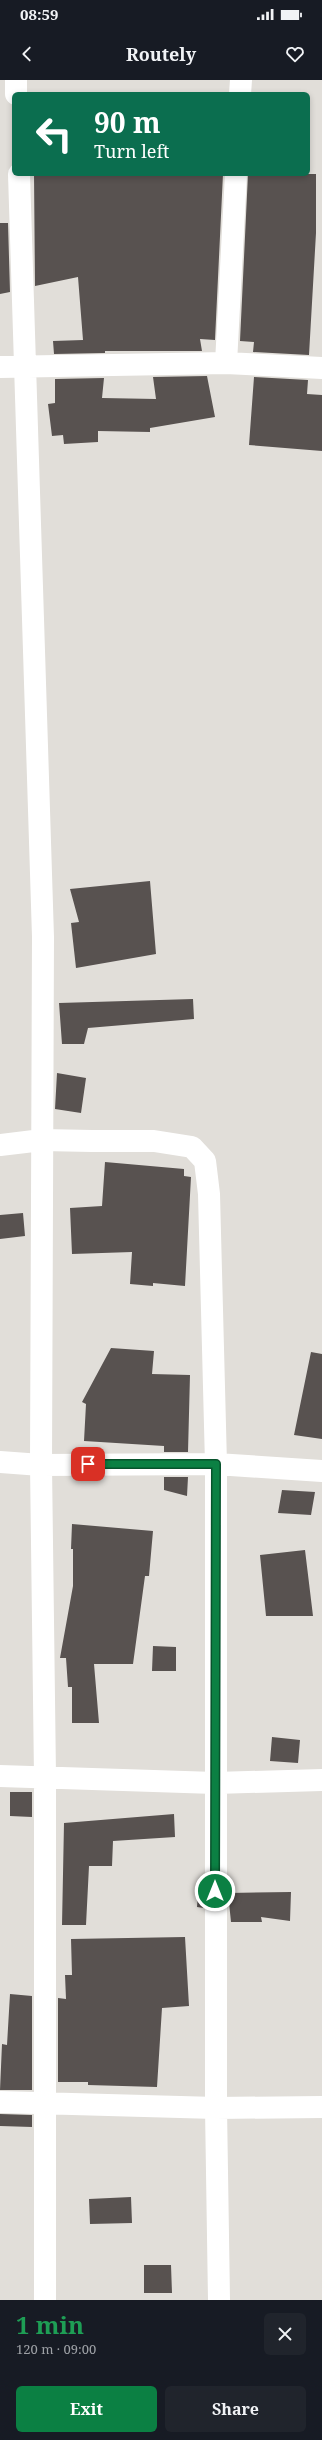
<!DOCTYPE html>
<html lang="en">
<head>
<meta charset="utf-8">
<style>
	:root { --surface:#171b24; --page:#20242c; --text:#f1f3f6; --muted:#9ea1a6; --accent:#0b8043 }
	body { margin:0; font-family:"Noto Serif",serif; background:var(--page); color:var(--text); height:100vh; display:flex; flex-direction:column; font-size:15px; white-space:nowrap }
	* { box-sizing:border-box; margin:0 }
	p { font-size:13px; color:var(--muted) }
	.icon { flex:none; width:22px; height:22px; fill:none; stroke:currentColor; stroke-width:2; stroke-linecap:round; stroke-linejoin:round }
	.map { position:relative; height:2220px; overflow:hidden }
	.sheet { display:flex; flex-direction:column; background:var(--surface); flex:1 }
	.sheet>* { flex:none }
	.top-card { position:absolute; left:12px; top:12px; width:298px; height:84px; border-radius:6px; box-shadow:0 2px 6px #0003; background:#0b6e4f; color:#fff; overflow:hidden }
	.pin { position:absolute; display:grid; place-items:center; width:34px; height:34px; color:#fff; margin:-17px; border-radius:8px; box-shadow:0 2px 6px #0006 }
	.me { position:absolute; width:44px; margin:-22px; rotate:0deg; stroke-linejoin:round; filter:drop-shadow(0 0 3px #0008) }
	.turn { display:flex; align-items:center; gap:14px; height:84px; padding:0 16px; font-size:18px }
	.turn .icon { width:52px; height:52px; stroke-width:2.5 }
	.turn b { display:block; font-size:28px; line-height:34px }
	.round { display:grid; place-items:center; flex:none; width:42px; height:42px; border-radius:6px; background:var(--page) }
	.headline { display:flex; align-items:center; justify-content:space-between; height:68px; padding:0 16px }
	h1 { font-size:24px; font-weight:700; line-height:30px; color:#1e9e55 }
	.cta { display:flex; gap:8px; margin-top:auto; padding:8px 16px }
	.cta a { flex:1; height:46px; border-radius:6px; background:var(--accent); color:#fff; font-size:16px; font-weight:700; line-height:46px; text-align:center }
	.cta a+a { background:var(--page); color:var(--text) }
	.status { display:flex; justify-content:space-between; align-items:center; height:28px; padding:0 20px; background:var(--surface); direction:ltr }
	.status svg { height:11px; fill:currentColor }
	header { display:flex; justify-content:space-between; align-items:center; height:52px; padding:0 16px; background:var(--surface); font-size:18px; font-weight:700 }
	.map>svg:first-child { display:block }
	.building { fill:#585250 }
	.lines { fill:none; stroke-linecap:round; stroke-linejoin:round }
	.minor { stroke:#fff; stroke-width:22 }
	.route-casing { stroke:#07532c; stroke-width:10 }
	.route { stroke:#0b8043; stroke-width:7 }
</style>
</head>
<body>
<div class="status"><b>08:59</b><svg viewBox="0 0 49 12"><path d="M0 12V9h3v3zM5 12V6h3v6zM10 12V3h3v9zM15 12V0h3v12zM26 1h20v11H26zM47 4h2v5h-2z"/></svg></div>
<header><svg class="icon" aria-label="back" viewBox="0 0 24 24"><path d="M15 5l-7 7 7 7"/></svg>Routely<svg class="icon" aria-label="heart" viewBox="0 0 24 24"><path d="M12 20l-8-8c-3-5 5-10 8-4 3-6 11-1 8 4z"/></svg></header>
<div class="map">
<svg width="322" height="2220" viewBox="0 0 322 2220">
	<rect width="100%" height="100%" fill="#e1ded9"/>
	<!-- building -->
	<path class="building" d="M34,94H223L215,260L200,259L202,271H105V273L54,274L53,261L83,260L78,197L35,206Z
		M248,94H316V153L309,275L253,272L254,262L240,261Z
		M0,143H8L10,212L0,214Z
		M207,296L215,337L150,348V352L98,351V362L64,364L63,355L52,356L48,324L55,323V299L104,298L102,318L156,319L153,297Z
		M254,297L308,300L307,314L322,315V371L249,365Z
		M150,801L156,874L76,888L71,843L79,842L70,809Z
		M193,919L194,939L88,948L84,964H62L59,923Z
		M57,993L86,998L81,1033L55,1029Z
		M105,1082L184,1089V1096L191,1097L185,1206L153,1203V1206L130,1204L132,1172L72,1174L70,1128L102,1126Z
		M23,1133L25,1156L0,1159V1135Z
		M111,1268L154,1271L152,1294L190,1295L188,1372H164V1366L84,1361L86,1324L82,1322Z
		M311,1272L322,1274V1359L294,1355Z
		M164,1397H188L187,1416L164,1410Z
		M282,1410L315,1412L311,1435L278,1433Z
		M72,1444L153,1451L149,1496H145L133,1584H94L99,1643H72V1607H68L66,1578H60L73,1506V1469H71Z
		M305,1470L313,1536H266L260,1475Z
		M153,1566L176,1567V1591H152Z
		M272,1657L300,1660L298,1683L270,1681Z
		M10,1712H32V1737L10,1736Z
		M174,1734L175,1757L113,1761L112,1786H89L86,1845H62L64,1743Z
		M291,1812L290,1841L261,1837L262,1842H231L228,1813Z
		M198,1814H204V1828L197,1827Z
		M185,1857L189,1926L162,1928L157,2007L88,2005V2002H58V1918L66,1919L65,1895H72L71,1859Z
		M10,1914L32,1916V2010H0L2,1964L7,1965Z
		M0,2034L32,2035V2047L0,2046Z
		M131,2117L132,2143L90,2144L89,2119Z
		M144,2185H171L172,2213H144Z"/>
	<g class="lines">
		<!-- minor -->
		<path class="minor" d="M16,0V14
			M240,14L241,0
			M19,94L43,857L41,1385L45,1696V2220
			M226,283L236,94
			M0,287L226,283L322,288
			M0,1065L42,1060L92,1061H154L192,1067L205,1081L209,1114L216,1384V2028L219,2220
			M0,1382L41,1385L216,1384L322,1391
			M0,1696L215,1703L322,1700
			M0,2022L216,2028L322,2027"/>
	</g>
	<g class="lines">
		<!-- route casing -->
		<g class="route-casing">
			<path id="route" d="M88,1384H216L215,1811"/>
		</g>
		<!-- route -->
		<use href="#route" class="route"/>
	</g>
</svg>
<div class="pin" style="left:88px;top:1384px;background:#d93025"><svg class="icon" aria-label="arrive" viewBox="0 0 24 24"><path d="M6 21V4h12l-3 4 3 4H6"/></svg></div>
<svg class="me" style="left:215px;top:1811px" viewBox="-20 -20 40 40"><circle r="17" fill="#0b8043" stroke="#fff" stroke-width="3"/><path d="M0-11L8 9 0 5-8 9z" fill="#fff"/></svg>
<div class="top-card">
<div class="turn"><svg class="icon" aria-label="left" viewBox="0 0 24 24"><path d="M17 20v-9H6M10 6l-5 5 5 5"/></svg><div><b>90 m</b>Turn left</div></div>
</div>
</div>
<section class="sheet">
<div class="headline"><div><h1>1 min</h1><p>120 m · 09:00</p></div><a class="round"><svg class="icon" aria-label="close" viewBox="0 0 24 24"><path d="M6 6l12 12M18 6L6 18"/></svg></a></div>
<div class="cta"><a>Exit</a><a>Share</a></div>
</section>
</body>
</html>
